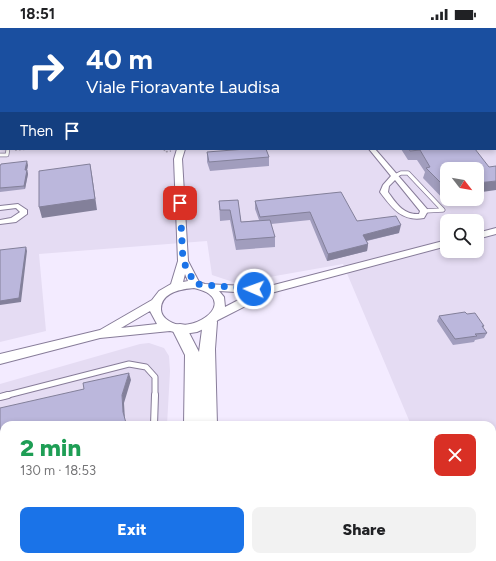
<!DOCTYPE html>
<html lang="en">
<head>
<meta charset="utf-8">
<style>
	:root { --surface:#fff; --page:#f2f2f2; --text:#202124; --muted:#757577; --accent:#1a73e8 }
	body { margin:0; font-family:Figtree,sans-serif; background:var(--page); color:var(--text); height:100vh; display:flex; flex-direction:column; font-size:15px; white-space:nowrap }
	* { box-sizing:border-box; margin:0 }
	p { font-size:13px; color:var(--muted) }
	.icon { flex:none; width:22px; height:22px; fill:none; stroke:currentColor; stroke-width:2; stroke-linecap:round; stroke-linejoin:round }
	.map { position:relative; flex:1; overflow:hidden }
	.drawer { position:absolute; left:0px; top:393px; width:496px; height:140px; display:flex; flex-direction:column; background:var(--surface); border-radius:12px 12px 0 0; box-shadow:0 2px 6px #0003 }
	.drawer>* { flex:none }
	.top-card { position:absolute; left:0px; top:0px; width:496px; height:122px; box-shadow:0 2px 6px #0003; background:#1a4fa0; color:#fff; overflow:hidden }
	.needle { width:26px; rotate:121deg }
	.tools { position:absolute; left:440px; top:134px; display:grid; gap:8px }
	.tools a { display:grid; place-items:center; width:44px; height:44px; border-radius:8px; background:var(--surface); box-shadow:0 2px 6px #0003; font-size:20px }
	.pin { position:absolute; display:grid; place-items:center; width:34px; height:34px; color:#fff; margin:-17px; border-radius:8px; box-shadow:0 2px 6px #0006 }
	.me { position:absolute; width:44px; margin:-22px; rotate:272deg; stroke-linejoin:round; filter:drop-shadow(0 0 3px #0008) }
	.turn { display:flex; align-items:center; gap:14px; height:84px; padding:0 20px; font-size:18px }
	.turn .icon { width:52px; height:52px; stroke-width:2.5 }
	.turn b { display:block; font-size:28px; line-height:34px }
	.then { display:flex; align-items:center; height:38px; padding:0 20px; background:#0003; gap:8px; font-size:15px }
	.round { display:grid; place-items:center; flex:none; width:42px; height:42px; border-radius:8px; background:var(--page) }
	.headline { display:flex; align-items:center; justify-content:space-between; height:68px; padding:0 20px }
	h1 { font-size:24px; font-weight:800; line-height:30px; color:#1e9e55 }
	.cta { display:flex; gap:8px; margin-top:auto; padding:8px 20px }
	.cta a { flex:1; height:46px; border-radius:8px; background:var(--accent); color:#fff; font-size:16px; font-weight:800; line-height:46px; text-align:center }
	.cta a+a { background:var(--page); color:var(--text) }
	.status { display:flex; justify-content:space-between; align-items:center; height:28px; padding:0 20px; background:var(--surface); direction:ltr }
	.status svg { height:11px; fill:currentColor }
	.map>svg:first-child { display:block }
	.built { fill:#e5dcf3; fill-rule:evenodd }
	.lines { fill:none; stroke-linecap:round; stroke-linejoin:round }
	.service-far3-casing { stroke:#877c99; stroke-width:4.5 }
	.service-far2-casing { stroke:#877c99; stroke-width:5 }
	.service-far1-casing { stroke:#877c99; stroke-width:7 }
	.service-casing { stroke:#877c99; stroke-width:8 }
	.minor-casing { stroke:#877c99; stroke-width:2 }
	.tertiary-casing { stroke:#877c99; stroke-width:2 }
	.trunk-casing { stroke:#877c99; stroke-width:2 }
	.path { stroke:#a9a2b3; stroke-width:1.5; stroke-dasharray:2 2; stroke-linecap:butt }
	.service-far3 { stroke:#fff; stroke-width:3 }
	.service-far2 { stroke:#fff; stroke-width:3.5 }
	.service-far1 { stroke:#fff; stroke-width:5 }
	.service { stroke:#fff; stroke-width:6 }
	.minor { fill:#fff; fill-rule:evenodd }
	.tertiary { fill:#fff; fill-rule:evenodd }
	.trunk { fill:#fff; fill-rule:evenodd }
	.wall { fill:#a19dbd; fill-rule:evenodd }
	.shaded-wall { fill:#83809a }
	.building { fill:#bbb7dc; stroke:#83809a }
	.route { stroke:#1a73e8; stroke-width:7; stroke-dasharray:0 12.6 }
</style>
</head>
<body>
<div class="status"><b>18:51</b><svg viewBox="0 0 49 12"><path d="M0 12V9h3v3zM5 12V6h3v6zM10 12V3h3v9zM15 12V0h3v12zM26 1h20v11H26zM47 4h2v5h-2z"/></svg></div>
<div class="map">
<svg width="496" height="533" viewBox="0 0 496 533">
	<rect width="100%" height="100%" fill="#f3ebff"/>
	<!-- built -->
	<path class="built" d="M0,0H496V437L492,438V397H411L343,236L236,255L212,247L207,213L39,226L46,303L0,314ZM1,1H495V121H1ZM447,141H477V171H447ZM447,193H477V223H447Z
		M149,315L164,320L169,328L170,343L167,397H4V529H143L138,533H0V356L140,316Z"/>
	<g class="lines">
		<!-- service-far3 casing -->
		<g class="service-far3-casing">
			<path id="service-far3" d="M0,127H7L8,121"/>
		</g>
		<!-- service-far2 casing -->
		<g class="service-far2-casing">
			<path id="service-far2" d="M395,148L401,145H408L443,182L424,183"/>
		</g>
		<!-- service-far1 casing -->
		<g class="service-far1-casing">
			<path id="service-far1" d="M4,368L129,336L146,339L155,349V368"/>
		</g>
		<!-- service casing -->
		<g class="service-casing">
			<path id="service" d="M0,369L8,367
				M154,397L155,367
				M76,533L87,529"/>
		</g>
		<!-- minor casing -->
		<g class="minor-casing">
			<path id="minor" d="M329,0H335L336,1H330Z
				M369,121H375L427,181L428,183L424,190C402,194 392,180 380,164L383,157L391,148ZM395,152L420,183L419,186C403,187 396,175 388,164L389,158Z
				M18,176L27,182V186L16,194L0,196V192L11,190L20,184L16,180L0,182V178Z"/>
		</g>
		<!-- tertiary casing -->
		<g class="tertiary-casing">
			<path id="tertiary" d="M495,40H496V44H495Z
				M177,121H185L182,131L188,233L199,254L205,256L266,259L447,212V218L271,265L218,292L212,297L197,304L184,306L170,303L100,310L0,336V326L100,302L152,272L159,263L171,256L178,233L174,131ZM185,246L188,253L183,254ZM194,260C198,261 202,262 206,264C233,279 190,307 169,293C164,290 161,286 161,281C161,264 182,261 194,260ZM219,263L252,265L225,279L224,269ZM150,283L157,296L121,300Z
				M496,200V206L477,211V205Z"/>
		</g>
		<!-- trunk casing -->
		<g class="trunk-casing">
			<path id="trunk" d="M210,289L215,290L217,294L215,321L217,397H184L185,327L172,301L175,297L180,296L185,297L199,324L203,294L205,290Z
				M496,460V480L492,481V461Z
				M496,487V507L492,508V488Z
				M174,529H196L195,533H173Z
				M291,529H324L322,533H289Z
				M377,529H408L406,533H375Z"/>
		</g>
		<!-- path -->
		<path class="path" d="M164,121L165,124L171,123
			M15,122L30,121"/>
		<!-- service-far3 -->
		<use href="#service-far3" class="service-far3"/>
		<!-- service-far2 -->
		<use href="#service-far2" class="service-far2"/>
		<!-- service-far1 -->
		<use href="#service-far1" class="service-far1"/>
		<!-- service -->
		<use href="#service" class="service"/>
		<!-- minor -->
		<use href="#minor" class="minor"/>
		<!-- tertiary -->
		<use href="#tertiary" class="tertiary"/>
		<!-- trunk -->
		<use href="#trunk" class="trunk"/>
	</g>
	<!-- wall -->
	<path class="wall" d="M0,17H1V51H0Z
		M0,71H1V99L0,100Z
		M401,121H475L482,164L479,172L449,177L423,150L425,144L417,132H408ZM447,141L477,171H447Z
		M207,124L269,129V138L210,143L207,134Z
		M28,137L27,142L28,146L25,161L0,164V138Z
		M238,172L241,194L259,192L255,181V173L357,193L399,205L367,213L368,216L367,223L327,233L310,192L271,196L275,209V219L236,222L230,192L220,193L219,173Z
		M467,286L484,298L483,300L487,305L484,310L475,312L474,314L453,317L437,293L439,288Z"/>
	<!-- shaded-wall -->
	<path class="shaded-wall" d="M208,0H217V1H208Z
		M233,0H266L260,1H233Z
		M27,133L28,137L27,142L28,146L25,161L24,158L25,142Z
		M90,136L92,147L97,182L42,190L39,179Z
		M496,153V162L482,164L479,172L449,177L451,171H477V155Z
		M401,197L399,205L361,214L363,207Z
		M368,216L367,223L327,233L328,226Z
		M26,219L27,223L21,274L0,277V273Z
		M129,345L131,352L124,375L125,392L123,384L122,367Z
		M126,395L127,397H121V396Z
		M4,504V512L0,513V505Z"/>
	<!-- building -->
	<path class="building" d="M130,0H209L211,1H130Z
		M0,17H1V44H0Z
		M0,71H1V87H0Z
		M246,121H266L269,129L209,134L207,124Z
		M409,121H475L489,139L496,138V153L477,155V141H447V161L426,140L430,139L420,122L410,123Z
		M27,133L25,142H27L24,158L0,160V138L1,136Z
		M90,136L95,171L39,179V143Z
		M477,157L483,162L477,163Z
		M341,164L357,193L396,188L401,197L363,207L368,216L328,226L310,184L260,189L255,173Z
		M238,172L241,194L270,192L275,209L236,212L230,182H220L219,173Z
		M26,219L19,270L0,273V222Z
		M465,284L467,286L475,285L484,298H482L487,305L475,306L477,308L455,311L439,288Z
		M129,345L122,367L123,384L126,395L121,396V397H4V504L0,505V380L84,361L83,355Z"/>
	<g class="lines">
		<!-- route -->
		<path class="route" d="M180,175L183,233L195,256L254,261"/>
	</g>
</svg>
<div class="tools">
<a><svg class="needle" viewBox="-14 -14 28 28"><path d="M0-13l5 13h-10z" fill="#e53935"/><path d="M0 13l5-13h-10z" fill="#757577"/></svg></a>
<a><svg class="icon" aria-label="search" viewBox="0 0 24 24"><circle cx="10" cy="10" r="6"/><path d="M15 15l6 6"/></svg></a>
</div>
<div class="pin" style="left:180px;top:175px;background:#d93025"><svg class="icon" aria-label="arrive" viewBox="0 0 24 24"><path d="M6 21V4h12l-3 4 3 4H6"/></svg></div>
<svg class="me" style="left:254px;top:261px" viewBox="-20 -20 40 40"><circle r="17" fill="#1a73e8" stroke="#fff" stroke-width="3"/><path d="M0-11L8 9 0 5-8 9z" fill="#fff"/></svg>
<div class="top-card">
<div class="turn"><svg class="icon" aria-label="right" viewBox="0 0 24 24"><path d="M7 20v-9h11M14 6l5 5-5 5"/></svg><div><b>40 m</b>Viale Fioravante Laudisa</div></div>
<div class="then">Then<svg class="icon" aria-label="arrive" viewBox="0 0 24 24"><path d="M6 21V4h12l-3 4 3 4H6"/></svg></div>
</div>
<section class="drawer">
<div class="headline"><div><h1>2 min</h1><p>130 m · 18:53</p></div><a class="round" style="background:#d93025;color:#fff"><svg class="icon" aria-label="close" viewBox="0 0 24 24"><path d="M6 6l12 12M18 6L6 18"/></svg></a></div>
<div class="cta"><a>Exit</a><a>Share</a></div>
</section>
</div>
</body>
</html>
